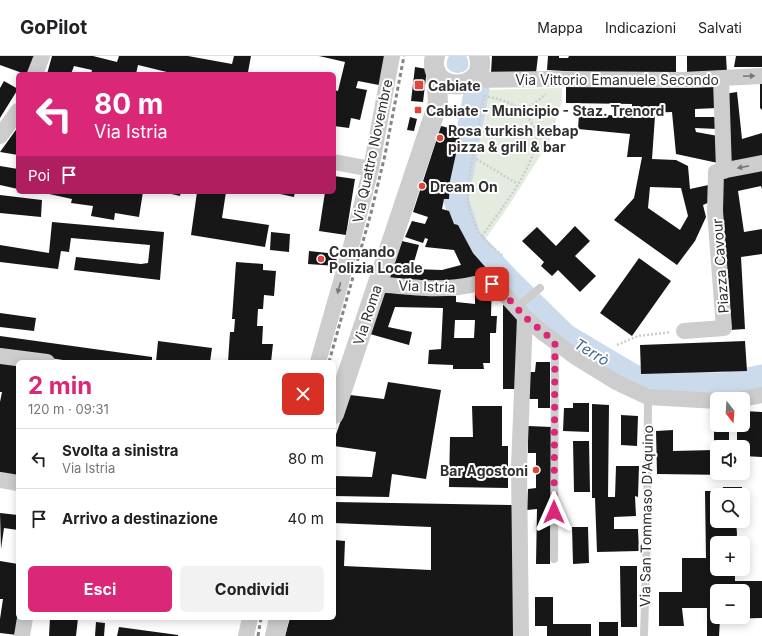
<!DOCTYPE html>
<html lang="it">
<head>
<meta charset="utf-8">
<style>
	:root { --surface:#fff; --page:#f2f2f2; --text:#202124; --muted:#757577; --line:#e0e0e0; --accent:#db2777 }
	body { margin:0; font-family:Inter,sans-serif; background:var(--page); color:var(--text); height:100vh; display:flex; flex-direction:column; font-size:15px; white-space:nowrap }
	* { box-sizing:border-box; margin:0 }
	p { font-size:13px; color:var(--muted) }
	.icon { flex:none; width:22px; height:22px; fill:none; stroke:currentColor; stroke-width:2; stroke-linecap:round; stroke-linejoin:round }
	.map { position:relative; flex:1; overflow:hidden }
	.details { position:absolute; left:16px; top:304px; width:320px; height:260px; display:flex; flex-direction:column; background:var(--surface); border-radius:6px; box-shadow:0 2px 10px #0003 }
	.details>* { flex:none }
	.banner { position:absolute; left:16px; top:16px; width:320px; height:122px; border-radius:6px; box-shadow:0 2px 10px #0003; background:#db2777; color:#fff; overflow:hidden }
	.needle { width:26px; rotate:163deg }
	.tools { position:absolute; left:710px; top:336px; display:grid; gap:8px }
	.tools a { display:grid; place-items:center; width:40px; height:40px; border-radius:6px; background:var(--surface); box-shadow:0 2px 10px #0003; font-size:20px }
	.pin { position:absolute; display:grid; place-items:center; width:34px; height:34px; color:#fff; margin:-17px; border-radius:8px; box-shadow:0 2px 6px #0006 }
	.me { position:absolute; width:44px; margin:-22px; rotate:0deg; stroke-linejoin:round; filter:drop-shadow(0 0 3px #0008) }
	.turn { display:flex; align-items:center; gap:14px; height:84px; padding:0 12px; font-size:18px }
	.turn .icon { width:52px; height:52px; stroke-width:2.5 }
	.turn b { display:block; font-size:28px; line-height:34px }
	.then { display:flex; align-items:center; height:38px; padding:0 12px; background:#0003; gap:8px; font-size:15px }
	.round { display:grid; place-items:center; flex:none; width:42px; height:42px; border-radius:6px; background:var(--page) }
	.head { display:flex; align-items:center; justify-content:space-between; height:68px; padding:0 12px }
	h1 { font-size:24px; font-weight:700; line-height:30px; color:var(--accent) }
	.primary-button { display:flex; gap:8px; margin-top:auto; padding:8px 12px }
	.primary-button a { flex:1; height:46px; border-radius:6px; background:var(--accent); color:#fff; font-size:16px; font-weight:700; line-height:46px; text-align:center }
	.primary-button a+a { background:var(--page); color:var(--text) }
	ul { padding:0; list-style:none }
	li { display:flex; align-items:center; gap:12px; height:60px; padding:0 12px; border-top:1px solid var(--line) }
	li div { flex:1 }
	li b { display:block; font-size:15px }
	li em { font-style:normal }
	header { display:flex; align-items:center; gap:24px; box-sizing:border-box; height:56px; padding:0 20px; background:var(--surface); border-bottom:1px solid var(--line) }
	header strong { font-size:19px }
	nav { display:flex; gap:22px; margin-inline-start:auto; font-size:14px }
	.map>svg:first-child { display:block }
	.green { fill:#e4ecdf }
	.water { fill:#ccdbeb }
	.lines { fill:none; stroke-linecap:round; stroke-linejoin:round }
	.river { stroke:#ccdbeb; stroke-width:25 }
	.building { fill:#171717; fill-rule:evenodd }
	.path { stroke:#cdcdcd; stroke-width:2.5; stroke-dasharray:2 2; stroke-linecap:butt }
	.service { stroke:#cdcdcd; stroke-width:8 }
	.minor { stroke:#cdcdcd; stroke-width:16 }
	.tertiary { stroke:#cdcdcd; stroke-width:20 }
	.rail { stroke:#858585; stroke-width:3; stroke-dasharray:4 3; stroke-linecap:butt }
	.oneway { fill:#777 }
	.route { stroke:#db2777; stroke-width:7; stroke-dasharray:0 12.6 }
	.poi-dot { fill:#de453b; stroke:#fff; stroke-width:1.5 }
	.labels { text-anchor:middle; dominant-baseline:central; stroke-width:4; stroke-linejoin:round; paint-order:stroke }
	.street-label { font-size:14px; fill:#303030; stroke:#fff }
	.poi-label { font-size:14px; font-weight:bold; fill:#303030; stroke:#fff; text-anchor:start }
	.water-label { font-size:15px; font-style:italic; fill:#416690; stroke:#fff }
</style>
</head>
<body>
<header>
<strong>GoPilot</strong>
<nav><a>Mappa</a><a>Indicazioni</a><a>Salvati</a></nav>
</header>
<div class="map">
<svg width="762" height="580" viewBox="0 0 762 580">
	<rect width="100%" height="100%" fill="#fff"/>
	<!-- green -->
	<path class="green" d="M562,32V46L549,86L508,151L481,189C452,151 463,125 472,83C475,67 477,51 480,34Z"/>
	<!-- water -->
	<path class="water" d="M449,0H466C479,23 436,22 449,0Z"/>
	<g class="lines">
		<!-- river -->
		<path class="river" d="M477,32L456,144L469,183L512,228L565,280L634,321L662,328L723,329L762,321"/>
	</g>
	<!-- building -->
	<path class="building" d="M0,0H36L29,18H25L0,9Z
		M52,0H93L117,6L119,0H188L232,8L234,0H251L248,16L253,18H175L138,9L136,18H91L92,14L74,10L71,18H47Z
		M319,0H391L384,30L358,25L356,32L367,34L360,64L351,62L349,72L334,70V34L338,35L345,6Z
		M492,0H538L536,17H491Z
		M548,0H559V2H568L569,0H676V17L581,16L547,14Z
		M687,0H726L727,17L687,21Z
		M736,0H762V11H734Z
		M415,11L427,13L423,46L411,45Z
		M760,23H762V54L760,52Z
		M4,25L18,33L0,62V32Z
		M566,30L684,32L717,31V52L695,53V61H717L718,73L695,72L696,76L718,80V107L676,98L672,56L645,57V61L655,60L652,103L676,104L688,110L690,133L713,128L712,145L703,149L706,161L695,185L677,209L614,164L634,142L642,101H627L630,78L578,73L579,58L632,60V48L566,47ZM650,131L681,132L688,160L680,174L648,152Z
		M737,36L742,83L762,77V101L735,108L727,101L724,38Z
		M410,61L417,63L414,75L407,74Z
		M441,70L461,75L450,125L449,143H444L442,153L449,155L454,168L458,169L473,197L487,213L492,222L491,260H497L496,277H490V307H483L484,313H453V309L428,308L429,294L441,293L443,252L395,251L388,271L412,276L409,289L370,278L385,235L456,240V246L475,248V223L444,230L387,226L402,185L419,189L412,213L442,214L461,209L454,194L425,191L428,183L425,182L423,187L405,181L412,165L425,168L428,161L413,156ZM455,264H475L474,282H454Z
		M18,71V99L0,96Z
		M0,110L18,113V133L0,129Z
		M762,111V133L761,130L738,135L744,176L762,173V198L741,201L745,273L730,274L720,124L734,117Z
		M334,120L355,123L346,179L319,175L325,136H334Z
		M40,136H143L139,161L115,157L114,164L91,160L93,150L71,147L72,143Z
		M163,136H181L180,140Z
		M197,136H226L222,162L269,169L265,191L191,179Z
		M281,136H295L294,141L280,138Z
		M0,139L42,144L41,161L0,157Z
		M52,166L164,176L160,224L74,214L76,201L141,208L148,207L150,189L71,182L69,196L61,195L58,213L0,206V189L49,197Z
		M575,170L590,185L575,200L596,220L580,236L558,214L552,220L541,210L544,206L522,185L537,171L556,190Z
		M271,176L290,178L289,196L270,194Z
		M309,195L337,198L336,210L308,208Z
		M639,202L671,225L632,280L600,257Z
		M236,206L263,208V214L276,215L274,240L264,239L263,253H258L257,270H263L262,288H273L271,306H228L230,276H234L235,263H232Z
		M503,249L509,250L520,261L517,333H503Z
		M0,257L36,262L34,275L0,271Z
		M0,280L152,301V306H77L0,295Z
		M158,285L212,292L210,306H156Z
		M745,285L747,315L641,318L640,289Z
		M0,306L18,309V414L16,423L0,420V346L2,336H0Z
		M536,306H550V352H538V343H528V316H535Z
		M388,326L441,334L426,423L392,418L389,441L334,440V420L372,421L376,396L334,390V384L350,339L384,343Z
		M573,347H589V376L563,375L564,352H573Z
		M592,348L609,349L608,441H615L616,410H639L638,441L635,440L636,460L614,461V473H638L639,495L597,496L595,442H592Z
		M472,350H502V390H508V432L449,431L450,381H473Z
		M743,355L762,356V401L743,400V391H737V369H743Z
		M621,359L638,360L637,390L621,389Z
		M714,361H717V369H729V391H717V417H729V419L657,418L656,375L673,374V395L714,394Z
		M528,370L552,371L550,508H536L537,453L527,454L528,433L536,432V397H528Z
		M573,385H589L590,436H574Z
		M723,431H742V438L717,439V465H736L737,478L736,487H717V513H735V525H762V562L720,563L719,580H707V552H682L684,570H659V536H682V502H706L705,435H722ZM717,535H743V561H717Z
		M334,446L515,449L518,580H285L290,562H334V484L345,485L344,510L431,514V471L334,467Z
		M0,457L18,459V474L4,472L1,493Z
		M572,471H588L589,507L573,508Z
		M0,505L18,508L17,579L0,577V563L3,543H0Z
		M620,510H637V571H621Z
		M535,541H553V568H591V580H547V570H535Z
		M50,562H78L76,580H49Z
		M96,566L105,567L104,580H95Z
		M599,566H618V580H599Z
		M119,571L178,579V580H117Z"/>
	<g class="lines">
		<!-- path -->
		<path class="path" d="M484,39L470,116L467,139L470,156L478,176L489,188L503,200
			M523,56L546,38
			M473,101L518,128
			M482,180C497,158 545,100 535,73C534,70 531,66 529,63C519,48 501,43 484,40
			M617,289L638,280L671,276"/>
		<!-- service -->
		<path class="service" d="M516,252L540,232
			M554,503L555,285
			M644,578L647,481L648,341"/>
		<!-- minor -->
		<path class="minor" d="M35,18L42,0
			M721,23L724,115
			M472,24L554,23L683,24L762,20
			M0,80L18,55
			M334,106L371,113
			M377,228C411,231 443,236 475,228
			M492,228L499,232L525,261L542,276L577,302L616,326L648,341L717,345
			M684,275L724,272L715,155L716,116L762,107
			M0,300L47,306
			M318,306L350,194L371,113L392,0
			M742,343L762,339
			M0,424L18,427
			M22,580L25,562
			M246,580L250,562
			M521,580L519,411L525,261"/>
		<!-- tertiary -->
		<path class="tertiary" d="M435,0C425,38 489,38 479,0
			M334,358L438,47L436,16
			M275,580L279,562"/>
		<!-- rail -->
		<path class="rail" d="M329,306L371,157L385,99L404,0
			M258,580L261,562"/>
	</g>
	<!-- one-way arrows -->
	<defs><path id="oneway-solid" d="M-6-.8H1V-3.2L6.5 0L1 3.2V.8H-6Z"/></defs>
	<g class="oneway">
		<use href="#oneway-solid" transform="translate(749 20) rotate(-3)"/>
		<use href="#oneway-solid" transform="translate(743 111) rotate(169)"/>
		<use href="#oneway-solid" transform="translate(339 232) rotate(106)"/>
	</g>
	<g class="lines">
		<!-- route -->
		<path class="route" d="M492,228L499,232L525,261L555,286L554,456"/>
	</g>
	<!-- markers -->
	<g class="poi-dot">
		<rect x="414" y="24" width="10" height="10" rx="2"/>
		<rect x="414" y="50" width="8" height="8" rx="2"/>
		<circle cx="440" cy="82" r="4"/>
		<circle cx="422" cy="130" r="4"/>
		<circle cx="321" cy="203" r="4"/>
		<circle cx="536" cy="414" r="4"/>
	</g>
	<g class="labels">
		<!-- street labels -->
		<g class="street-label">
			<text x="617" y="23">Via Vittorio Emanuele Secondo</text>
			<text transform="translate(372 95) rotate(-78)">Via Quattro Novembre</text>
			<text transform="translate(720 210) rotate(-94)">Piazza Cavour</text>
			<text transform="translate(427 230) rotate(2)">Via Istria</text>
			<text transform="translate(367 259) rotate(-72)">Via Roma</text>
			<text transform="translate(646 460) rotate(-89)">Via San Tommaso D'Aquino</text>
		</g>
		<!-- poi labels -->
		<g class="poi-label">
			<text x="428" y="29">Cabiate</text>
			<text x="426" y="54">Cabiate - Municipio - Staz. Trenord</text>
			<text x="448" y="74">Rosa turkish kebap<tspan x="448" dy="16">pizza &amp; grill &amp; bar</tspan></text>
			<text x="430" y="130">Dream On</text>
			<text x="329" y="195">Comando<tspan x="329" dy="16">Polizia Locale</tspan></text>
			<text x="528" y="414" text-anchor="end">Bar Agostoni</text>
		</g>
		<!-- water labels -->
		<g class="water-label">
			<text transform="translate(592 296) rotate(31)">Terrò</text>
		</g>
	</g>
</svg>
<div class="tools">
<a><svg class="needle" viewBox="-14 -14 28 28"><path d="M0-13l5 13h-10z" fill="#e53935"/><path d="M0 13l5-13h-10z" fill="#757577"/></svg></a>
<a><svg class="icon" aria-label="sound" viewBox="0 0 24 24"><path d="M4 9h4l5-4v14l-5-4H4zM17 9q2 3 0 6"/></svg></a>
<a><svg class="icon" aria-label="search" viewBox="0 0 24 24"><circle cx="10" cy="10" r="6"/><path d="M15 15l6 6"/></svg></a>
<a>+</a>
<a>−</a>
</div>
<div class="pin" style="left:492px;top:228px;background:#d93025"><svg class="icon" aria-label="arrive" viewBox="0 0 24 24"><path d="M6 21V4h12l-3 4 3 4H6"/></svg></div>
<svg class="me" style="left:554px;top:456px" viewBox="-20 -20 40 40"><path d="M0-17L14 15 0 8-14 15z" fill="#db2777" stroke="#fff" stroke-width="4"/></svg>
<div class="banner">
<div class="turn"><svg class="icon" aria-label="left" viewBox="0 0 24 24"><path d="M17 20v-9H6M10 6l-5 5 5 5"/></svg><div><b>80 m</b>Via Istria</div></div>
<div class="then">Poi<svg class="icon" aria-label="arrive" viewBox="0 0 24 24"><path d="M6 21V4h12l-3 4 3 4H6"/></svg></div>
</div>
<section class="details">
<div class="head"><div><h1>2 min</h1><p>120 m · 09:31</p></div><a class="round" style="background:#d93025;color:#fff"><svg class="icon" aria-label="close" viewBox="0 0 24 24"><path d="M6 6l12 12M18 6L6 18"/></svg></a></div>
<ul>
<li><svg class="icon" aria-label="left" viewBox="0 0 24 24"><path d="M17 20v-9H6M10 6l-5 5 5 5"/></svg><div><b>Svolta a sinistra</b><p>Via Istria</p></div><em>80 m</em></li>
<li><svg class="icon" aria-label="arrive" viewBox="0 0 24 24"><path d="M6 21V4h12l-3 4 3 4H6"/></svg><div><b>Arrivo a destinazione</b></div><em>40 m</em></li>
</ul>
<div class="primary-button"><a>Esci</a><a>Condividi</a></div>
</section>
</div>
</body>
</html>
